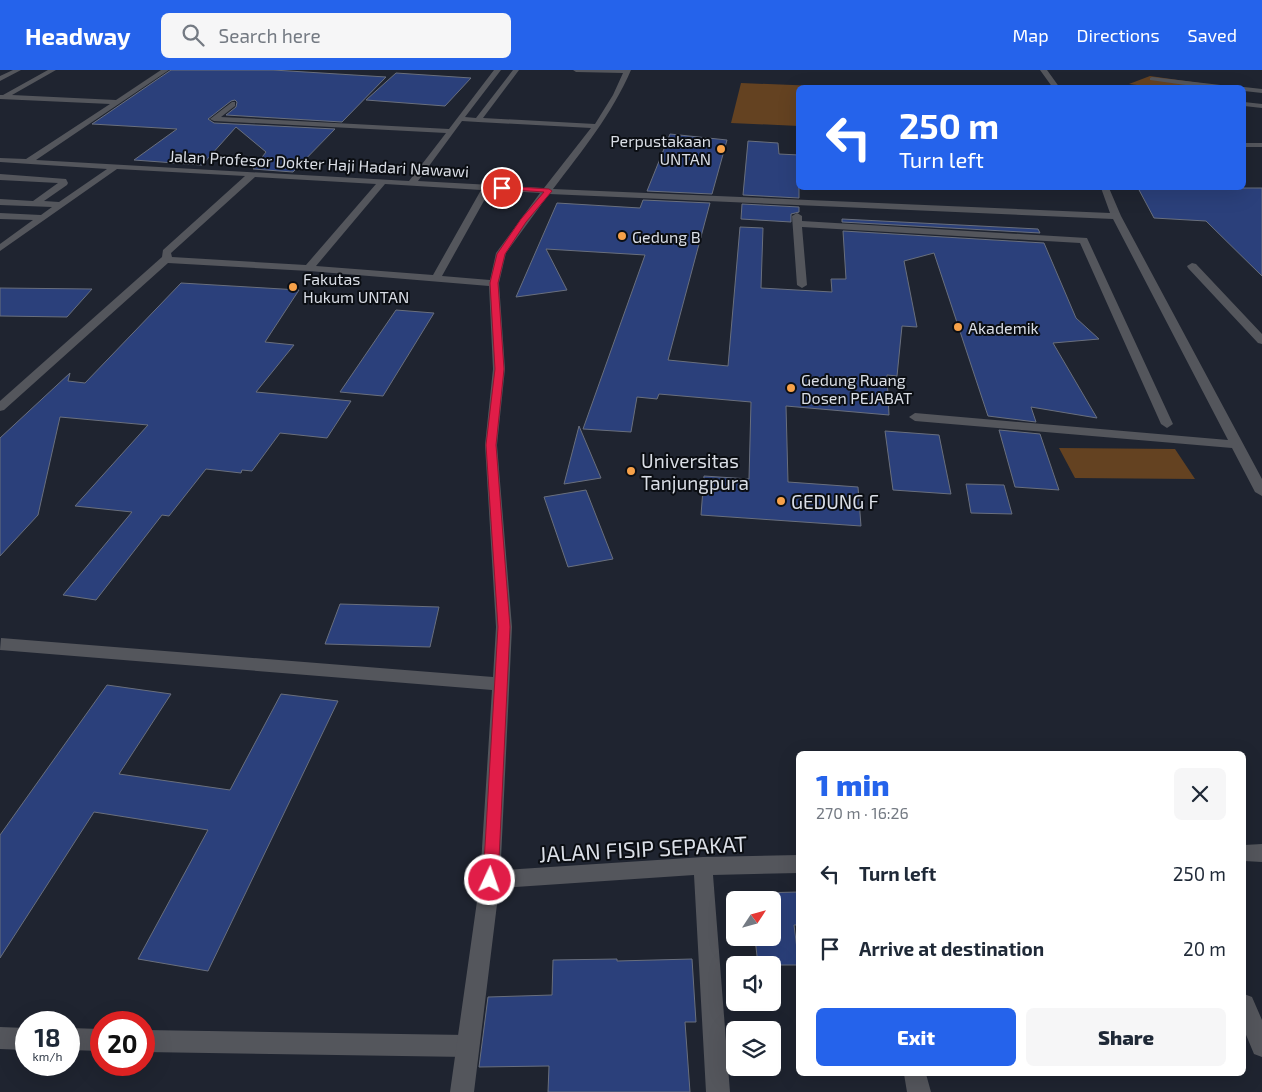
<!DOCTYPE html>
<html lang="en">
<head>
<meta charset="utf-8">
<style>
	:root { --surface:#fff; --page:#f6f6f7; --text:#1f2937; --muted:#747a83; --accent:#2563eb }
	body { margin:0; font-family:"Exo 2",sans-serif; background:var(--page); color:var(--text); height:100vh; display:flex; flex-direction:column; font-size:19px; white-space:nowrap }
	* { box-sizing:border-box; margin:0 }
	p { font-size:16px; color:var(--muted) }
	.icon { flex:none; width:28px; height:28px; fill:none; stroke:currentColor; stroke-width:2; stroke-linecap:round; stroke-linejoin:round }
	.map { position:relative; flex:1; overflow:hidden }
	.sheet { position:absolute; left:796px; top:681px; width:450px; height:325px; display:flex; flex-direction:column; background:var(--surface); border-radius:8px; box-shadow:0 5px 20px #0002 }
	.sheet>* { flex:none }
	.hud { position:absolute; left:796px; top:15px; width:450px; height:105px; border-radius:8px; box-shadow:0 5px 20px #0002; background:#2563eb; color:#fff; overflow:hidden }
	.needle { width:32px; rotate:54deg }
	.fabs { position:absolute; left:726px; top:821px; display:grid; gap:10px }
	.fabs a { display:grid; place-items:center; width:55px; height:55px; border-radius:8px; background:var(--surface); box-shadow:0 5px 20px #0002; font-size:25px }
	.speed { position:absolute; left:15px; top:941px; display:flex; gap:10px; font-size:25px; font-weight:700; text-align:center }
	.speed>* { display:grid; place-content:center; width:65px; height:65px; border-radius:50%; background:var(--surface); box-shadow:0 5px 20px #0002; line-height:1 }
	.speed small { font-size:12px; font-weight:400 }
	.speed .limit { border:8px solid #d22; background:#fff; color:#111 }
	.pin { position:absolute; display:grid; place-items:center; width:42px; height:42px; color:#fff; margin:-21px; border:2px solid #fff; border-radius:50%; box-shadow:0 1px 5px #0007 }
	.me { position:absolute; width:55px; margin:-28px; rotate:3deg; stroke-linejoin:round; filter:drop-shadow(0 0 4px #0008) }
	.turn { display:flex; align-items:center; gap:18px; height:105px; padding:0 20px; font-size:22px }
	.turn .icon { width:65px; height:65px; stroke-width:2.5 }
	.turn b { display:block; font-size:35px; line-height:42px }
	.round { display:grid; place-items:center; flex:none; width:52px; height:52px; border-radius:8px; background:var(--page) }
	.head { display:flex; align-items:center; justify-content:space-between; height:85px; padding:0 20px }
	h1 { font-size:30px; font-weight:800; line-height:38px; color:var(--accent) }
	.action { display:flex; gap:10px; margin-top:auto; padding:10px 20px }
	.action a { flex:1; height:58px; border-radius:8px; background:var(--accent); color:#fff; font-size:20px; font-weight:800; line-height:58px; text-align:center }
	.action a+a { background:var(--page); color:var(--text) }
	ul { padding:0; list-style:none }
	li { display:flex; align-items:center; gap:15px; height:75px; padding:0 20px }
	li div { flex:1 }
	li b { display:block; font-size:19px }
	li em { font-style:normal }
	header { display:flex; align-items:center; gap:30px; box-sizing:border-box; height:70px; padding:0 25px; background:var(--accent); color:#fff }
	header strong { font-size:24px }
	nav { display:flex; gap:28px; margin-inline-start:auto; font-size:18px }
	.search { width:350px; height:45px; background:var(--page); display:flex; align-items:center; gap:12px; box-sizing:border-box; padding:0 18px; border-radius:8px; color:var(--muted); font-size:19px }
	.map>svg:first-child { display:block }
	.green { fill:#644221 }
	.building { fill:#2b407b; stroke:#696f7d }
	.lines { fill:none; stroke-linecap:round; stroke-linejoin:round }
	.lane { fill:#54565c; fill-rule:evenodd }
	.street { fill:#54565c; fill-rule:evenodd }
	.route { fill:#e11d48; stroke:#92132f }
	.poi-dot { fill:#f7a149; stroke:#0b0e13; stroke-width:2 }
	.labels { text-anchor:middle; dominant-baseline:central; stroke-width:4; stroke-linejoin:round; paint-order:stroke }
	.far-poi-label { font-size:16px; fill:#dadee6; stroke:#0b0e13; text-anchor:start }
	.far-street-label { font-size:16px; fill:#dadee6; stroke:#0b0e13 }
	.poi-label { font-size:19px; fill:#dadee6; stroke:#0b0e13; text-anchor:start }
	.near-street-label { font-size:22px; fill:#dadee6; stroke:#0b0e13 }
</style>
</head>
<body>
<header>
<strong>Headway</strong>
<div class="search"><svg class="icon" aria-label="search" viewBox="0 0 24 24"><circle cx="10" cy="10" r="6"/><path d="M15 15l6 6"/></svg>Search here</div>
<nav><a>Map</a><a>Directions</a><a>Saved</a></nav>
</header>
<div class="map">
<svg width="1262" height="1022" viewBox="0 0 1262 1022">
	<rect width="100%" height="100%" fill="#1f2430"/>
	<!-- green -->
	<path class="green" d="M1150,6L1228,17L1160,18L1129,14Z
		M741,13L843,17L799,18V56L731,53Z
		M1059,378L1175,379L1195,409L1075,408Z"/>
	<!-- building -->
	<path class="building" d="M171,0H273L386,7L342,52L226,45L236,37L237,32L235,30L231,31L208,49L214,53L335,59L293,102L253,99L266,82L236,57L202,95L134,90L177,59L92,54Z
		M396,3L471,8L445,36L366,30Z
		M670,64L727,70L712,124L647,121Z
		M748,71L778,73L779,84L799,85V128L743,125Z
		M1138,118H1262V206L1206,151L1154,148Z
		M643,130L710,133L668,290L728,296L740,157L763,158L761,218L832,222L831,209H846L843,161L1044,173L1076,248L1099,269L1053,273L1097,348L1031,337L1036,352L988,346L934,183L904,191L917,257L902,256L897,306L887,305L889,345L786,336L788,412L858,417L861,456L701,445L704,406L749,409L751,332L659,324L657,329L637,327L631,362L583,359L645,185L546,179L567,220L516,227L557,133L640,138Z
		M742,134L799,137V142L791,144V152L741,149Z
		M842,149L1038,159L1040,163L842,152Z
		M181,213L299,220L265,272L294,275L256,322L351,331L327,368L280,363L252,401L242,400L241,403L206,399L169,446L162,445L96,530L63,525L132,442L75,436L148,355L60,347L38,445L0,486V368L70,303L68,311L85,313Z
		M0,218L92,219L67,247L0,246Z
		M396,240L434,243L383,326L340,322Z
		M579,356L601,408L564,414Z
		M999,360L1040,364L1059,420L1015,417Z
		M885,361L939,365L951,424L893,420Z
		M966,414L1004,415L1012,444L971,443Z
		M586,420L613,489L568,497L544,427Z
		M340,534L439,537L430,577L325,574Z
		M107,615L171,624L119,704L230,720L281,624L338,631L208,901L138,889L208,760L94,742L0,888V765Z
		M799,822V855H794L799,895H758L755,868H772V830H756L755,823Z
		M617,889V891L692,889L696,952H685L690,1022H548L549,996L479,997L488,927L552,925L553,890Z"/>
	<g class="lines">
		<!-- lane -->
		<path class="lane" d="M13,0H21L0,11V6Z
			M48,0H56L12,25L116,30L161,0H169L36,90L409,111L446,63L214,51L210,49L232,32H235V36L221,47L449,59L494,0H501L465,47L476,48L513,0H519L483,48L595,54L613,25L623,3L576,2L573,0H631C612,44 582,81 553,119L1110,143L1101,118H1109L1121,146L1262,409V426L1255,422L1232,378L915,351L909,347L915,343L1228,370L1113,149L549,124L506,183L499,213L505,299L497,375L512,557L500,810L497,816L490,819L483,816L480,810L492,620L0,580L1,568L493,607L496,557L485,375L493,299L489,216L309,201L168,193L4,340L0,341V331L162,187L163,180L245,106L117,99L0,181V174L33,150L0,149V143L41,145L52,137L0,135V129L33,131L58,113L0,110V104L66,109L68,113L67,115L44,131L59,132L107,99L0,92V88L26,89L110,34L0,29V25H3ZM462,51L478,52L591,58L544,118L418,111ZM255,107L376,114L306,195L172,187L171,183ZM385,114L481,120L433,205L316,196ZM490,120L540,123L496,183L490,210L442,206Z
			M1040,0H1047L1060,18H1053Z
			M1152,7L1229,16L1232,18H1207L1150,10V8Z
			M1244,17L1262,19V23L1244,21V18H1242Z
			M1244,32L1262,34V38L1244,36Z
			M1244,73H1262V77H1244Z
			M797,143L802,146V151L1087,168L1173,354L1167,358L1161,354L1080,173L802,157L807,215L802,218L797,215L792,146Z
			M1192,193L1196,194L1262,264V274L1258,273L1188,198L1187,196Z
			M0,957L26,958V980L0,979Z
			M69,958L101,959V981L69,980Z
			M144,960L467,965L475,968L478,976L475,984L467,987L144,982Z"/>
		<!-- street -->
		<path class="street" d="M1262,774V792L1244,791V775Z
			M799,785V803L713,805L730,1022H706L694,805L499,818L474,1022H450L480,810L483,804L490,801L703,787Z
			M1244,924L1252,927L1262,950V987L1254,984L1244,960Z
			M904,1004H926L931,1022H907Z"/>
	</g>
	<!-- route -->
	<path class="route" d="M502,116L549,119L552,121L526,152L505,184L498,213L504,299L496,375L510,557L498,810L495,815L490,817L485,815L483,810L498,557L486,375L495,299L490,213L497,184L521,149L544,122L500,119L499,118Z"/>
	<!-- markers -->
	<g class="poi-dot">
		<circle cx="721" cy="79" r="5"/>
		<circle cx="622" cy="166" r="5"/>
		<circle cx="293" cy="217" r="5"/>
		<circle cx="958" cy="257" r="5"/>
		<circle cx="791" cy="318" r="5"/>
		<circle cx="631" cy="401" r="5"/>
		<circle cx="781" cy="431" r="5"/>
	</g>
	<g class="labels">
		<!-- far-poi labels -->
		<g class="far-poi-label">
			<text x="711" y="70" text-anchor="end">Perpustakaan<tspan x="711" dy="18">UNTAN</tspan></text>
			<text x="632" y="166">Gedung B</text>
			<text x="303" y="208">Fakutas<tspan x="303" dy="18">Hukum UNTAN</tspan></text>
			<text x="968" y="257">Akademik</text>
			<text x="801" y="309">Gedung Ruang<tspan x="801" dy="18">Dosen PEJABAT</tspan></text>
		</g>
		<!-- far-street labels -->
		<g class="far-street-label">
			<text transform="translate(319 93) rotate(3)">Jalan Profesor Dokter Haji Hadari Nawawi</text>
		</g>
		<!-- poi labels -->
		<g class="poi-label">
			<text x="641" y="390">Universitas<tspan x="641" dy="22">Tanjungpura</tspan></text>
			<text x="791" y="431">GEDUNG F</text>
		</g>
		<!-- near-street labels -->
		<g class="near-street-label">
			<text transform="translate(643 778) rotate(-3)">JALAN FISIP SEPAKAT</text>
		</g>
	</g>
</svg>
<div class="fabs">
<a><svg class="needle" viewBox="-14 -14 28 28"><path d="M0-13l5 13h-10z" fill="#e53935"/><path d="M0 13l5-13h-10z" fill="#747a83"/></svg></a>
<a><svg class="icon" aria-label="sound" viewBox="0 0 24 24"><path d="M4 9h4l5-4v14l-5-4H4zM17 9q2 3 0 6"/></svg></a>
<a><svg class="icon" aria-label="layers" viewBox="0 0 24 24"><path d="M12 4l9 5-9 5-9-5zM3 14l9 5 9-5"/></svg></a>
</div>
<div class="speed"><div>18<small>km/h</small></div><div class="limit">20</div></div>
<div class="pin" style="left:502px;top:118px;background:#d93025"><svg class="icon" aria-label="arrive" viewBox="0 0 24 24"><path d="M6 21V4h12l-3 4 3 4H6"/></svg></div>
<svg class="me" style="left:490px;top:810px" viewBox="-20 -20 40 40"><circle r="17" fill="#e11d48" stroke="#fff" stroke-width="3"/><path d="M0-11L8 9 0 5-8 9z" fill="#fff"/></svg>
<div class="hud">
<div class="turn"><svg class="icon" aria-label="left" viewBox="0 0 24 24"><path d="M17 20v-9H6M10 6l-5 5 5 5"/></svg><div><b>250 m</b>Turn left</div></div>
</div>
<section class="sheet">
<div class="head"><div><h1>1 min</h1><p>270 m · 16:26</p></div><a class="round"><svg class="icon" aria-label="close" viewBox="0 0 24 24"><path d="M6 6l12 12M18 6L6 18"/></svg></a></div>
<ul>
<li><svg class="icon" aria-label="left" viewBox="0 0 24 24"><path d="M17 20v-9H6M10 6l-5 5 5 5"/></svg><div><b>Turn left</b></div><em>250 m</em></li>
<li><svg class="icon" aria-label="arrive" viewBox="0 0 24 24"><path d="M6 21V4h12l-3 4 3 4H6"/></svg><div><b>Arrive at destination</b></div><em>20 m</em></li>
</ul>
<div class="action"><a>Exit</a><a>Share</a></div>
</section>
</div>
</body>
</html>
